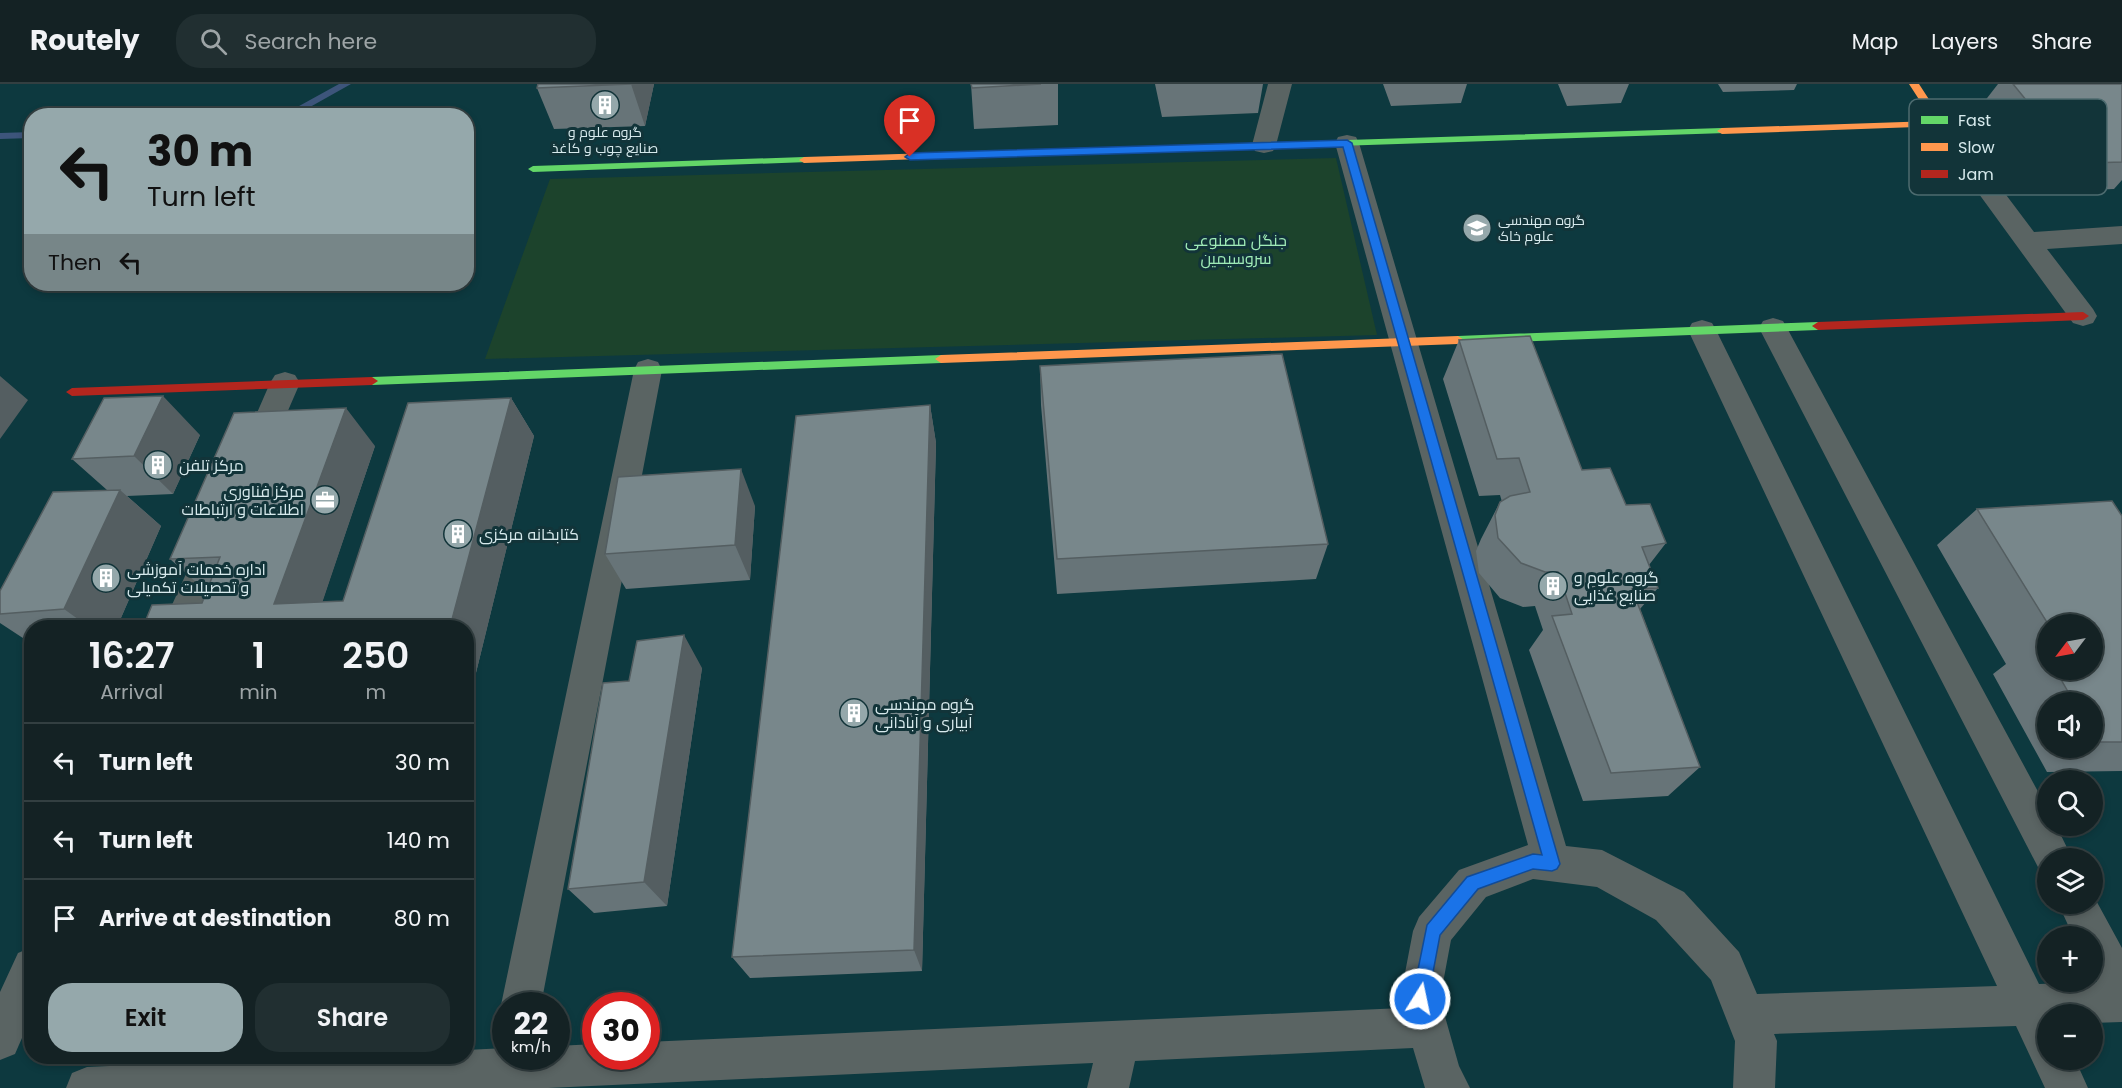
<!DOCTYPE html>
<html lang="en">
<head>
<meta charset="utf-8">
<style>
	:root { --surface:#142224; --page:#212f31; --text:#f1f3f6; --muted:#9da4a6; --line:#333f41; --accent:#95a8ab }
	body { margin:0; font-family:Poppins,Cairo,sans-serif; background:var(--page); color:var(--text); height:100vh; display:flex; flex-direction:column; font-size:22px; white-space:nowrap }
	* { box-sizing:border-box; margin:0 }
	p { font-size:20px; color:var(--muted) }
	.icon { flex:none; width:33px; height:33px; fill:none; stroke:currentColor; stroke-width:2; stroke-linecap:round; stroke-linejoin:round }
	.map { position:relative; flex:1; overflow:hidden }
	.drawer { position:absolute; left:24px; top:536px; width:450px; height:444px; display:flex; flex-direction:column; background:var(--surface); border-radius:24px; box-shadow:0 3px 9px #0003,0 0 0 2px var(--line) }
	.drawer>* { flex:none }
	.top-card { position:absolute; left:24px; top:24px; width:450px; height:183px; border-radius:24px; box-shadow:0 3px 9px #0003,0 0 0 2px var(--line); background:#95a8ab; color:#111; overflow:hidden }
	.needle { width:39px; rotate:238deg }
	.controls { position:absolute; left:2037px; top:530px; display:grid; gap:12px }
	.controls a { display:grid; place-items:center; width:66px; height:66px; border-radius:50%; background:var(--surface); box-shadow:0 3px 9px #0003,0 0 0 2px var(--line); font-size:30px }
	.speed { position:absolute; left:492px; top:908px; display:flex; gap:12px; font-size:30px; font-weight:700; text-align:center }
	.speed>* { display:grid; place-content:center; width:78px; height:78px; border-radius:50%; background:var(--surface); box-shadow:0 3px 9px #0003,0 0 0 2px var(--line); line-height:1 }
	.speed small { font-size:15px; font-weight:400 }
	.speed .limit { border:9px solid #d22; background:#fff; color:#111 }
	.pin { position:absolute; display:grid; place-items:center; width:51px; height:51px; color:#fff; margin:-62px -26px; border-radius:50% 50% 50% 0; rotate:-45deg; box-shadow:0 0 6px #0007 }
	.pin .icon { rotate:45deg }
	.me { position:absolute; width:66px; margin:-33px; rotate:10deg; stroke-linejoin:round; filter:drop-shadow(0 0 4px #0008) }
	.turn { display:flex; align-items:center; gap:21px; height:126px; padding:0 24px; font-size:27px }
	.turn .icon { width:78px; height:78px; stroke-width:2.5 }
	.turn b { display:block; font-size:42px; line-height:51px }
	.then { display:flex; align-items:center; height:57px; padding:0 24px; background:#0003; gap:12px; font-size:22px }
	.eta { display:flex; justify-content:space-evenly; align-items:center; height:102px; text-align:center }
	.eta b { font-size:36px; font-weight:600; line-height:42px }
	.cta { display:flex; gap:12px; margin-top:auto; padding:12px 24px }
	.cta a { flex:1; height:69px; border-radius:24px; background:var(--accent); color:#111; font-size:24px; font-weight:600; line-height:69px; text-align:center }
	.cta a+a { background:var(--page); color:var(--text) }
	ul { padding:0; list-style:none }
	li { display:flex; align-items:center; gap:18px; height:78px; padding:0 24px; border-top:2px solid var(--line) }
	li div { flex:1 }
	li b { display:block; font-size:22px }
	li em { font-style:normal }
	header { display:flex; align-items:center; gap:36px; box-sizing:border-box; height:84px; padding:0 30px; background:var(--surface); border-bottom:2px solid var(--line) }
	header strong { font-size:28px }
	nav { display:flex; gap:33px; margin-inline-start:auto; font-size:21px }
	.search { width:420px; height:54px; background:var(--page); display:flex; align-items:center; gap:15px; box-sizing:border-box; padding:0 21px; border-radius:24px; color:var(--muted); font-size:22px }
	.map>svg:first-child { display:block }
	.built { fill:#0d393f; fill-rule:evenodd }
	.green { fill:#1c432c }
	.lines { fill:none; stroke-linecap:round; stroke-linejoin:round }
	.stream { fill:#3d557b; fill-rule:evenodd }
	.street { fill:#5a6463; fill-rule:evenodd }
	.fast { fill:#63d668; fill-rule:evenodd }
	.slow { fill:#ff974d; fill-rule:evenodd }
	.jam { fill:#b3261e; fill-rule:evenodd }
	.wall { fill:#677478; fill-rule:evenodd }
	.shaded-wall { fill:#545e61 }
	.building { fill:#78878b; stroke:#545e61; stroke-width:1.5 }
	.route { fill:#1a73e8; stroke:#114b97; stroke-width:1.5 }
	.labels { text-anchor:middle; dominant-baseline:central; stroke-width:6; stroke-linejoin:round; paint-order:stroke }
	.far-poi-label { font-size:14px; fill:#d7eaed; stroke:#123439 }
	.park-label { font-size:16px; fill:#9febb7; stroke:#123439 }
	.poi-label { font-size:16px; fill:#d7eaed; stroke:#123439; text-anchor:start }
	.key { fill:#123439; stroke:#4d6b6f; stroke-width:1.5 }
	.key-label { font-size:16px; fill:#d7eaed }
</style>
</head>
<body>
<header>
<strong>Routely</strong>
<div class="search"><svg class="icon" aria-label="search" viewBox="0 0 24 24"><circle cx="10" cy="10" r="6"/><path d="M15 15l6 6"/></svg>Search here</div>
<nav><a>Map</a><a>Layers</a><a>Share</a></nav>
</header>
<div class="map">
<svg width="2122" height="1004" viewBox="0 0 2122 1004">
	<rect width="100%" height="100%" fill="#1b2e30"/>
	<!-- built -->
	<path class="built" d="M0,0H2122V1004H0ZM32,32H466V200H32ZM2048,540H2092V585H2048ZM32,543H466V972H32ZM2048,618H2092V663H2048ZM2048,696H2092V741H2048ZM2048,774H2092V819H2048ZM2048,852H2092V897H2048ZM506,921H556V972H506ZM596,921H646V972H596ZM2048,930H2092V975H2048Z"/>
	<!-- green -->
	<path class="green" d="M1336,74L1377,251L485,275L550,95Z"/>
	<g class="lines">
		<!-- stream -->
		<path class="stream" d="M339,0H351L294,32H281Z
			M32,48V54L0,55V49Z"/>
		<!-- street -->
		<path class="street" d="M1268,0H1292L1276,61L1273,67L1264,69L1255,67L1252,61Z
			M1940,32L1949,35L2034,148L2122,142V160L2047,165L2093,225L2097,232L2093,239L2083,242L2073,239L1928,40L1931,35Z
			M1347,51L1356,53L1359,59L1566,762L1602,766L1684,808L1739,868L1757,910L1997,902L1688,246L1692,239L1702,236L1712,239L1716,246L2039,900L2097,898L2092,890V852H2073L2058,819H2092V809L2122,864V938L2092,939V930H2048V975H2075L2088,1004H2045L2016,942L1774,950L1777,957L1775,1004H1733L1735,957L1711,896L1656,836L1597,803L1533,795L1486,813L1451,856L1440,915L1459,982L1470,1004H1425L1413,964L1135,977L1129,1004H1087L1093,979L548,1004H66L72,989L87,983L327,972H466V966L506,964V972H556V962L596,960V972H646V958L1402,924L1400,915L1413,847L1419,833L1459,786L1528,761L1335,59L1338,53Z
			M1773,234L1783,237L1787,244L2048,726V741H2056L2072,774H2048V790L2040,787L1759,244L1763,237Z
			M648,275L658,278L662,286L541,921H506V933L501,921L634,286L638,278Z
			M285,288L295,291L300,299L270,368L266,376L255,380L244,376L240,368L270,299L275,291Z
			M215,446L226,450L231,459L196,543H162L204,450Z
			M32,863V931L15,970L0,976V908L18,869Z"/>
		<!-- fast -->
		<path class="fast" d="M1722,44L1727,47L1726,49L1157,68L1152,65L1157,62Z
			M804,73L809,76L808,78L533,88L528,85L533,82Z
			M1818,238L1824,242L1818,246L1458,260L1452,256L1458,252Z
			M941,271L947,275L941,279L372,301L366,297L372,293Z"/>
		<!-- slow -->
		<path class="slow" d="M1909,0H1919L1945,40L1944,42L1722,50L1717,47L1722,44L1933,37Z
			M1157,62L1162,65L1161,67L804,79L799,76L804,73Z
			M1458,252L1464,256L1458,260L941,279L935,275L941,271Z"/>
		<!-- jam -->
		<path class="jam" d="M2083,228L2089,232L2083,236L1818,246L1812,242L1818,238Z
			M372,293L378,297L372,301L72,312L66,308L72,304Z"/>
	</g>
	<!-- wall -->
	<path class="wall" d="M538,0H654L645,42L554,45L537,4Z
		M971,0H1058V41L974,45Z
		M1155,0H1263L1258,29L1162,33Z
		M1383,0H1467L1461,19L1391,22Z
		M1558,0H1629L1621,19L1567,22Z
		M1718,0H1797L1794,6L1723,8Z
		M1998,0H2122V96L2114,105L2064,107L2039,80L2058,58L2050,49H2010L1984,18Z
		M1459,256L1582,386L1626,421L1666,459L1649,481L1658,504L1640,525L1700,683L1668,712L1583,717L1529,566L1543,546L1535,522L1523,523L1500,514L1479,489L1476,467L1481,455L1500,418H1502L1500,411L1479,412L1443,295Z
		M1040,282L1328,460L1316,495L1057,510L1041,321Z
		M511,314L534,352L474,597L466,598V543L202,519L206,507L170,475L375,362L322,518L343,517Z
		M930,321L936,359L922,887L750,894L732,873Z
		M200,351L173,410L127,412L161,442L117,543H32V560L0,539V507L107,406L72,375Z
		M755,422L750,496L626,505L605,470Z
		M1977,425L2122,432V687L2047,688L1993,590L2006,580L1937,461ZM2048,540H2092V585H2048ZM2048,618H2092V663H2048Z
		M702,584L667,822L594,829L568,805L629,597Z"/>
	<!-- shaded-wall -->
	<path class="shaded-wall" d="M631,0H654L645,42Z
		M0,292L28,316L0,355Z
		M163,312L200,351L173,410L134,372Z
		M511,314L534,352L474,597L466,590V543H450Z
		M930,321L936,359L922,887L914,866Z
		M346,324L375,362L314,543L274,520Z
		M741,385L755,422L750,496L735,461Z
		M120,406L161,442L117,543H89L64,525Z
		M684,551L702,584L667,822L644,798Z"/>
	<!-- building -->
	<path class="building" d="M538,0H631L537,4Z
		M971,0H1041L972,4Z
		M2013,0H2122V78L2089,79L2062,53L2099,50L2073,22H2031Z
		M1530,252L1582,386L1610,384L1626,421L1650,420L1666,459L1642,463L1658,504L1632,505L1700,683L1611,689L1552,532L1572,530L1558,488H1545L1521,479L1498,454L1495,431L1500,418L1510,412L1530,408L1519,374L1497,375L1459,256Z
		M1282,270L1328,460L1057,475L1040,282Z
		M163,312L134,372L72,375L104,314Z
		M511,314L450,543H143L152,521L202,519L220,473L170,475L234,329L346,324L274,520L343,517L408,319Z
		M930,321L914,866L732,873L796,332Z
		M741,385L735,461L605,470L618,393Z
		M120,406L64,525L0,530V507L53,408Z
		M2112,417L2122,432V658H2098L2092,649V618H2074L2055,585H2092V540H2048L1977,425Z
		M684,551L644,798L568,805L603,599L629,597L637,557Z
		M2039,557L2048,558V572Z
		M32,798V807H28Z"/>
	<!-- route -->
	<path class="route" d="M1347,56L1352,59L1560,780L1557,785L1552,787L1533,785L1478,805L1440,851L1428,915L1426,921L1420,924L1414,921L1412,915L1427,841L1467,793L1533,770L1542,771L1343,63L910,76L905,73L910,69Z"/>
	<!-- icons -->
	<defs>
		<g id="building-disc" transform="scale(1.5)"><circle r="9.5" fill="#95a8ab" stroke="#123439"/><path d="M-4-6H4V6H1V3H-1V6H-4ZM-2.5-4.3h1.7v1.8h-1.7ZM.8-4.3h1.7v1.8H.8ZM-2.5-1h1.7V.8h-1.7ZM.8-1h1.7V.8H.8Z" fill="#fff"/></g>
		<g id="university-disc" transform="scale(1.5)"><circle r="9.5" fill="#95a8ab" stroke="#123439"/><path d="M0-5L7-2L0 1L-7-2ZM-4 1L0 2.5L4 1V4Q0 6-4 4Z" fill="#fff"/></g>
		<g id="office-disc" transform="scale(1.5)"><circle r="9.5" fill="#95a8ab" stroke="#123439"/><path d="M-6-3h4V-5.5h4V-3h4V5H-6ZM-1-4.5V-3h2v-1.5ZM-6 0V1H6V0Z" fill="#fff"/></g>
	</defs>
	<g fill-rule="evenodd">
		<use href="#building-disc" x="605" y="21"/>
		<use href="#university-disc" x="1477" y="144"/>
		<use href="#building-disc" x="158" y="381"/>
		<use href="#office-disc" x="325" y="416"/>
		<use href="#building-disc" x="458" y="450"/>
		<use href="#building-disc" x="106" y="494"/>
		<use href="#building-disc" x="1553" y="502"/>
		<use href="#building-disc" x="854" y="629"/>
	</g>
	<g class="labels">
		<!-- far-poi labels -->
		<g class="far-poi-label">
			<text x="605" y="48">گروه علوم و<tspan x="605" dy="16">صنایع چوب و کاغذ</tspan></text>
			<text x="1498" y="136" text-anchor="start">گروه مهندسی<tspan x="1498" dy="16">علوم خاک</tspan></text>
		</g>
		<!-- park labels -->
		<g class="park-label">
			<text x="1236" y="156">جنگل مصنوعی<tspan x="1236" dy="18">سروسیمین</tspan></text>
		</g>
		<!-- poi labels -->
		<g class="poi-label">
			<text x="179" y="381">مرکز تلفن</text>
			<text x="304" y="407" text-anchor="end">مرکز فناوری<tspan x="304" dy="18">اطلاعات و ارتباطات</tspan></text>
			<text x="479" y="450">کتابخانه مرکزی</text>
			<text x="127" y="485">اداره خدمات آموزشی<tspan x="127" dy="18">و تحصیلات تکمیلی</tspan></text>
			<text x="1574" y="493">گروه علوم و<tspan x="1574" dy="18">صنایع غذایی</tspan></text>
			<text x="875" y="620">گروه مهندسی<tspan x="875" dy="18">آبیاری و آبادانی</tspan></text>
		</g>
	</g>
	<!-- legend -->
	<rect x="1909" y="15" width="198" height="96" rx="9" class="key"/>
	<rect x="1921" y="32" width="27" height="8" fill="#63d668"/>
	<rect x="1921" y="59" width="27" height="8" fill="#ff974d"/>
	<rect x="1921" y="86" width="27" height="8" fill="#b3261e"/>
	<g class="key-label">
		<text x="1958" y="42">Fast</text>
		<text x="1958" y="69">Slow</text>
		<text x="1958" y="96">Jam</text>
	</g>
</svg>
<div class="controls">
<a><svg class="needle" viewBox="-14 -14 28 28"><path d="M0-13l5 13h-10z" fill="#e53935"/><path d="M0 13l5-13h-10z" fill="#9da4a6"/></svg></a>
<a><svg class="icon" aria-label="sound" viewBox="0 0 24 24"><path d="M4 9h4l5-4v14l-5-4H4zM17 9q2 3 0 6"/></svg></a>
<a><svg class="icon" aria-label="search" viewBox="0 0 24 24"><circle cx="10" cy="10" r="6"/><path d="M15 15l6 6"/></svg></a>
<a><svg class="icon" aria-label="layers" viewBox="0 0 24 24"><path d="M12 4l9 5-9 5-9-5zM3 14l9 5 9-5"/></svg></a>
<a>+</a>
<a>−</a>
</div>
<div class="speed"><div>22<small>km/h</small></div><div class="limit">30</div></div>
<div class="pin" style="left:910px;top:73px;background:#d93025"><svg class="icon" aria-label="arrive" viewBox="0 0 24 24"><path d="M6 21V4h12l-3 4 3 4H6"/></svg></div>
<svg class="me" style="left:1420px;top:915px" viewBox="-20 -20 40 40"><circle r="17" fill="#1a73e8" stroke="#fff" stroke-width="3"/><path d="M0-11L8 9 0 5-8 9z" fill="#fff"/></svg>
<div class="top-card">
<div class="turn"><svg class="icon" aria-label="left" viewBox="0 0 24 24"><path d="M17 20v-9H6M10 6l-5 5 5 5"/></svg><div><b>30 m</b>Turn left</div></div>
<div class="then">Then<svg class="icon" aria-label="left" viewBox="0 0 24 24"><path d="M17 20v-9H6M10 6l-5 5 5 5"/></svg></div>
</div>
<section class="drawer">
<div class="eta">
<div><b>16:27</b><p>Arrival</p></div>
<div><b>1</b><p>min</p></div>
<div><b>250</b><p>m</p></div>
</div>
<ul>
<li><svg class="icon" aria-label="left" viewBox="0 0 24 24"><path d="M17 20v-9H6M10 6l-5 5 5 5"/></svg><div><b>Turn left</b></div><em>30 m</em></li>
<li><svg class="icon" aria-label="left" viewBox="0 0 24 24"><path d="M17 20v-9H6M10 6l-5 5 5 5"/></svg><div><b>Turn left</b></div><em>140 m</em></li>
<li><svg class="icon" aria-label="arrive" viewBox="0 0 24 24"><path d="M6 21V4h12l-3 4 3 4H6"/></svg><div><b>Arrive at destination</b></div><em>80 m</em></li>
</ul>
<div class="cta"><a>Exit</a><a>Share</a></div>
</section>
</div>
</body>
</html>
